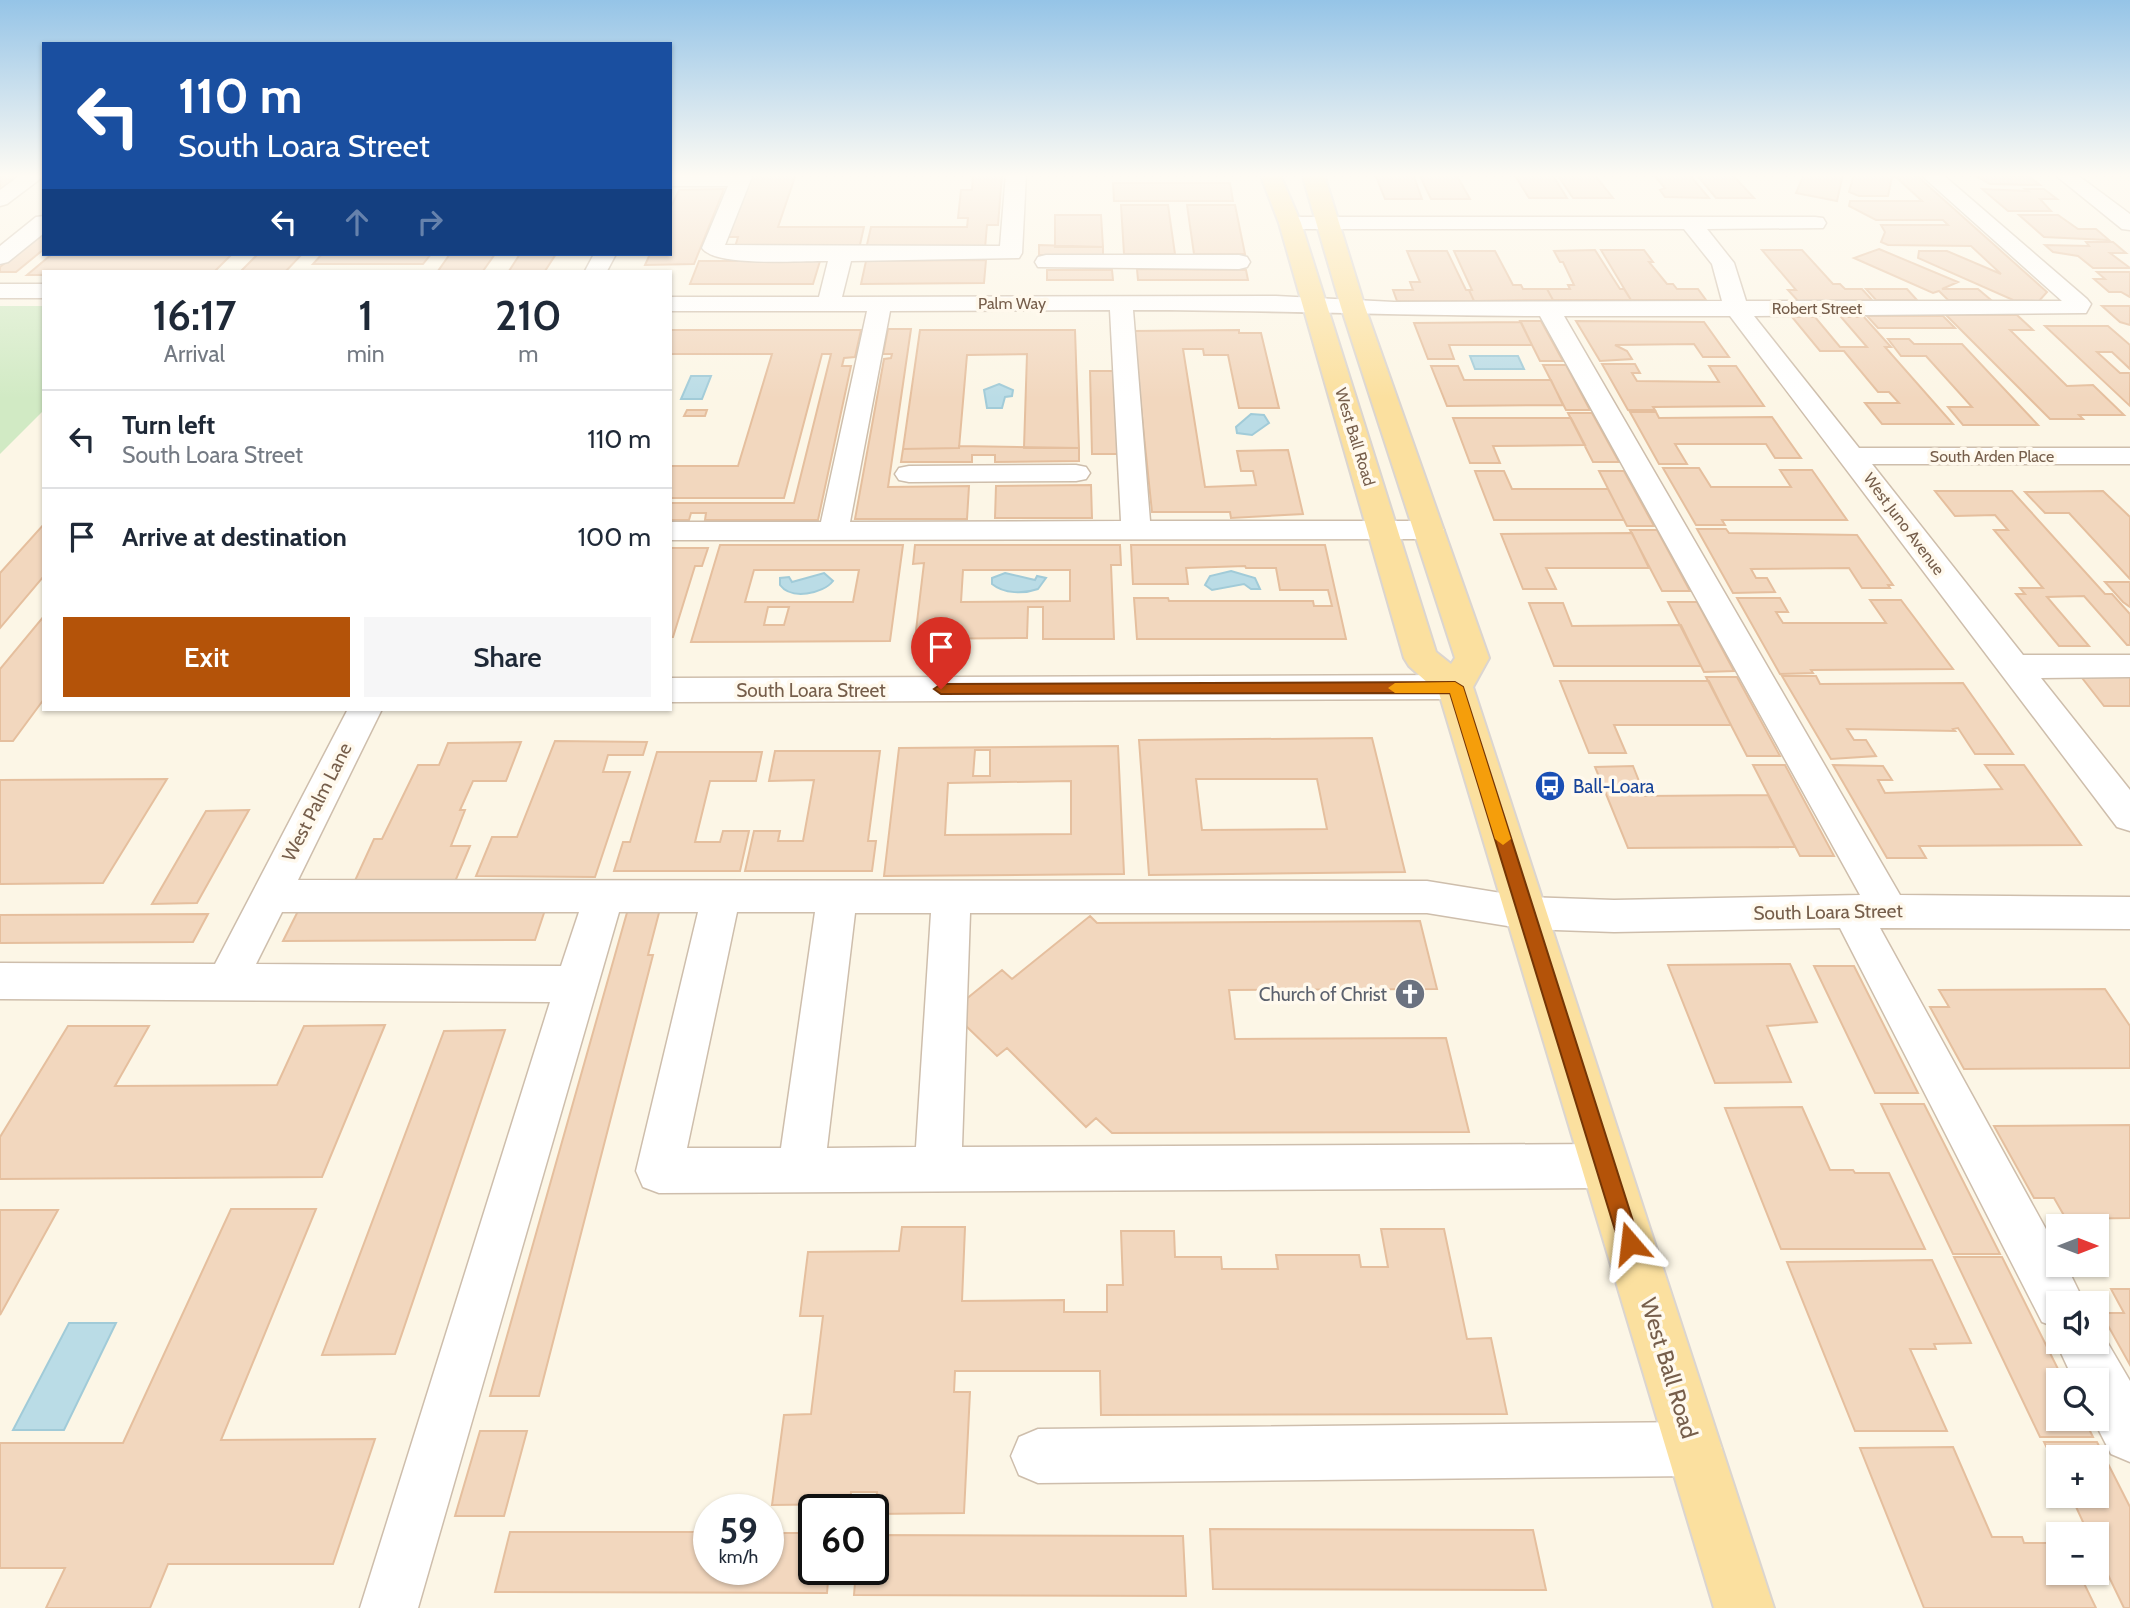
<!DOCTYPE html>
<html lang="en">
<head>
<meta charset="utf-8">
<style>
	:root { --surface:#fff; --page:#f6f6f7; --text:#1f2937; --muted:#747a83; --line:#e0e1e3; --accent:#b45309 }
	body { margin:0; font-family:Cabin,sans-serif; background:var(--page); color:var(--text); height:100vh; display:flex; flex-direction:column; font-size:26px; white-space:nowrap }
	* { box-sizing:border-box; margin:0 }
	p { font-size:23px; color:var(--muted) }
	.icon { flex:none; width:38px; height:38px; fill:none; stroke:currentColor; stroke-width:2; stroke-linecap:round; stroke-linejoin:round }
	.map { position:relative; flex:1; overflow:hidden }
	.drawer { position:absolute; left:42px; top:270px; width:630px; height:441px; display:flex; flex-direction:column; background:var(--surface); border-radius:0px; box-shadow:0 2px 5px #0004 }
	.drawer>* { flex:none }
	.top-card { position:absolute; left:42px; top:42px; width:630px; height:214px; border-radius:0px; box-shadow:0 2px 5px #0004; background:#1a4fa0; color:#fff; overflow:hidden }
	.needle { width:46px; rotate:90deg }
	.fabs { position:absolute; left:2046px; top:1214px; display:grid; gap:14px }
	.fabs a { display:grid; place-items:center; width:63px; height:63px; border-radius:0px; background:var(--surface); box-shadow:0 2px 5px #0004; font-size:35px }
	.speed { position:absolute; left:693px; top:1494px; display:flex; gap:14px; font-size:35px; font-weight:700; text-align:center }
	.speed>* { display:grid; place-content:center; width:91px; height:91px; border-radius:50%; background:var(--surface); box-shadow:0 2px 5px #0004; line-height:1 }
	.speed small { font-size:18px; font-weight:400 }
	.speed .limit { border:4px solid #111; border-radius:10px; background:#fff; color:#111 }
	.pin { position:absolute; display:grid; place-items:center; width:60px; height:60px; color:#fff; margin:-72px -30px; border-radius:50% 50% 50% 0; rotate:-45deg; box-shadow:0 0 7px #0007 }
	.pin .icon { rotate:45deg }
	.me { position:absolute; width:77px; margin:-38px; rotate:343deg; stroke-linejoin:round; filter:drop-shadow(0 0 5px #0008) }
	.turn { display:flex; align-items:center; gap:24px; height:147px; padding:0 21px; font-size:32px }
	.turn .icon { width:91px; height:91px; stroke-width:2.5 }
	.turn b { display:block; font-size:49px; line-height:60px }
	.lanes { display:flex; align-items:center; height:66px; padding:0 21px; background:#0003; justify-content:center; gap:35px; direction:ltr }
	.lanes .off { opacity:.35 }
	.eta { display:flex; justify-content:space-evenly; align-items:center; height:119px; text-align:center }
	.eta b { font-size:42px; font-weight:600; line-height:49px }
	.action { display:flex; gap:14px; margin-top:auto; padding:14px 21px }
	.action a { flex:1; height:80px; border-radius:0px; background:var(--accent); color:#fff; font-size:28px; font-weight:600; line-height:80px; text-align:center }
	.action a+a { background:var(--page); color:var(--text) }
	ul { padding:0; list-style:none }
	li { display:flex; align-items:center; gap:21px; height:98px; padding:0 21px; border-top:2px solid var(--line) }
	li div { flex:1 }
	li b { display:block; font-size:26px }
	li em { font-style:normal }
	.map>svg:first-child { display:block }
	.green { fill:#d1eac4 }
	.water { fill:#badce6; stroke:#a1cbd8; stroke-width:2 }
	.building { fill:#f2d7be; stroke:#e5bf9e; stroke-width:2; fill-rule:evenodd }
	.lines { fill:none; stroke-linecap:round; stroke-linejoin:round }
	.minor-casing { stroke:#cebeac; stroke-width:3 }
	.major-casing { stroke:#dbd5d0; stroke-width:4 }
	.minor { fill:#fff; fill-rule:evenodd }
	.major { fill:#fbe09f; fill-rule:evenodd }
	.route { fill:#b45309; stroke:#753606; stroke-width:2 }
	.slow { fill:#f59e0b }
	.labels { text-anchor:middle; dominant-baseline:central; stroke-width:7; stroke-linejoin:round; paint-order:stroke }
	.far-street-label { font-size:16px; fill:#765e4b; stroke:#fff9ed }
	.street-label { font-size:19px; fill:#765e4b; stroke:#fff9ed }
	.transit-label { font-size:19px; fill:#164399; stroke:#fff9ed; text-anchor:start }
	.worship-label { font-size:19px; fill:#5b616d; stroke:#fff9ed; text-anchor:end }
	.near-street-label { font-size:23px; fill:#765e4b; stroke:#fff9ed }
</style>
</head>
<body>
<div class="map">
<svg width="2130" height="1608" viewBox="0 0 2130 1608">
	<rect width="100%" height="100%" fill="#fcf6e6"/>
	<!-- green -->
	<path class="green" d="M0,306H44V410L0,454Z"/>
	<!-- water -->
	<path class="water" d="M1470,356H1518L1524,369H1475Z
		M691,376H711L702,399H681Z
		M999,384L1013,390L1012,396L1005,397L1002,408H987L984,390Z
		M1251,414L1264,415L1269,423L1252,435L1237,433L1236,427Z
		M1231,571L1255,578L1260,589H1251L1244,584L1212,590L1205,585L1210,576Z
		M824,573L833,581C823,594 791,600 780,585V578L789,577L792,582Z
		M1005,573L1035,580L1037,576L1046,578L1038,589C1024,594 1004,594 992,584V578Z
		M69,1323H116L64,1430H13Z"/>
	<!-- building -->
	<path class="building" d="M5,174H24L0,192V177Z
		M753,174H796L778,227H864L859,249L735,247L738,237H728Z
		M973,174H1002L998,225H987L985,248L866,249L871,227H967L968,218H958L961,190H972Z
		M1375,174H1413L1422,199H1385Z
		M1419,174H1456L1470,199H1431Z
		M1514,174H1552L1567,198H1529Z
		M1557,174H1594L1613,198H1573Z
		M1653,174H1689L1709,198L1665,197L1660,190L1665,188Z
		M1696,174H1732L1754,198H1716Z
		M1804,174H1843L1837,201L1796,193Z
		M1854,174H1915L2047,292L2039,301L2013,300L1918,258L1919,251H1947L2001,274L1971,246L1888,245L1881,242L1885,232L1881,225H1948L1943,220H1876L1849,206L1850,201H1922L1896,177H1892L1888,196H1859L1849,192Z
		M1972,174L2028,176L2040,185L1990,184Z
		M1113,183H1230L1233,201H1114Z
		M724,189L694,264L645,265L650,254H670V209L679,190Z
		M1982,189L2028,191L2025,189H2044L2057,199H2040L2051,211H2008Z
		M1121,205H1168L1175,254H1124Z
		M1187,205H1235L1245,254H1194Z
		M1055,215H1101L1103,247H1055Z
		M2019,215H2058L2078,229H2096L2109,240L2044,237Z
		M42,233L44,249L16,272H0V267Z
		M2086,242H2113L2126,253H2110L2130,268H2093L2078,256L2053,252L2045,245L2089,246Z
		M1039,245L1103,247V255H1039Z
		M1879,249L1958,282L1942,289H1978L1991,300H1948L1939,291L1933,293L1854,258Z
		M1595,250L1620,289H1624L1631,300H1553L1547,289H1570L1568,285H1574L1563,262H1560L1554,251Z
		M1601,250H1644L1653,262H1649L1667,284H1673L1677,289H1698L1706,300H1631Z
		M1762,250H1802L1833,284H1840L1845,289H1862L1872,300L1798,301L1788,290H1796Z
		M1407,251H1447L1466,290H1469L1474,301H1397L1393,290H1413L1410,282H1420Z
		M1454,251H1495L1513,285H1521L1523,289H1547L1553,300L1474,301L1469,290H1472Z
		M52,254H232L215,271H44V275H27Z
		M258,254H302L286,271H241Z
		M322,254H431L423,264H313Z
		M450,254H495L483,271H438Z
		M520,254H556L545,271H509Z
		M986,260L984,283L861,284L866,261Z
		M699,261H820L813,284H690Z
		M1137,269L1246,270L1248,280H1138Z
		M1047,270H1112L1113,280H1047Z
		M2097,272H2130V297L2121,292H2109L2094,279H2105Z
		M1866,289H1907L1917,300H1876Z
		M2102,306H2130V325L2120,322Z
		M1946,315H2017L2033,330H2010L2067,386L2093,385L2124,415H2079L2083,419H2050Z
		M1867,316H1943L1955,328H1878Z
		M1792,317H1815L1840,347H1867L1841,317H1864L1891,347H1885L1953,424H1882L1865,403H1899L1889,392H1878L1844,351H1820Z
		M1520,321H1541L1563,361H1540Z
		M1576,321L1704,322L1729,357H1703L1694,344L1615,345L1627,351L1632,359L1600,361Z
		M1521,322L1532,345H1449L1454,359H1428L1414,323Z
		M2045,326H2108L2130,345V369L2112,352H2097L2120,373H2130V406Z
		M888,329H911L888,487L969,486L967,519H855L884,359L891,358L892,354H883Z
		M670,330H861L855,357L844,358L842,366H851L818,520H705L706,513H691L689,520H670V503H794L831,354H822L784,498H670V466H738L772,354H670Z
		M920,330H1075L1079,448H1024L1027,354L967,355L959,448L903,449Z
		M1239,330V333H1261L1279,408H1239L1228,355H1204L1203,349H1183L1205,487L1256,485L1253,471H1241L1237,451L1288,450L1303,514L1231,518L1230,512H1152L1133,331Z
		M1888,339H1909L1914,344H1962L2038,425H1963L1948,407H1972L1926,356H1901Z
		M1602,364H1635L1640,373H1632L1637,381L1719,382L1709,366H1736L1764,406L1653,407L1655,410H1628Z
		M1543,365H1566L1590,410H1566Z
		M1431,366H1458L1464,380H1551L1563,405L1447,406Z
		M1090,371H1113L1118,454H1092Z
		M687,410H707L705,416H684Z
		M1630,412H1656L1659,418L1772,417L1801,458H1775L1766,444H1675L1687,464H1659Z
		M1568,413H1592L1619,462H1593Z
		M1453,418H1571L1585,445L1493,446L1500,463H1470Z
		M959,446L1079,448V461L995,462V455H972V462H901L903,449L959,448Z
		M1663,468H1699L1711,487H1791L1780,470H1812L1847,520H1722L1725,525H1696Z
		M1475,471H1504L1512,489H1608L1624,520H1494Z
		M1599,471H1624L1654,526H1627Z
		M1091,485L1092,518H995L996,486Z
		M1935,491H2012L2105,594H2112L2130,614V645H2127L2084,596L2047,597L2089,646H2059L2016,594H2025L2020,588H2043L1994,530H2008L1995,515L1955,516Z
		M2103,491L2130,517V579L2069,513H2045L2025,492Z
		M44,524V576L0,628V573Z
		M1697,529H1726L1729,533L1857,535L1893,585H1888L1890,588H1862L1849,568L1751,569L1756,578H1767L1775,592L1733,593Z
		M1630,530H1657L1690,591H1662Z
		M1632,533L1649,568H1546L1556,589H1523L1501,534Z
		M720,545H903L890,641L691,642ZM754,570H859L853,602H745ZM768,607H789L784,625H764Z
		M915,545H1120L1121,565H1111L1114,639H1043V607H1028L1027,638L915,639L924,563L913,564ZM963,570H1070V601L961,602Z
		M1131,545H1325L1346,639H1137L1134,598H1168L1169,601H1313L1314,606H1332L1328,590H1280L1276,568H1246L1245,566L1186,568L1188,584H1133Z
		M670,548H708L702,566H695L673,637H670Z
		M2105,582H2130V607L2123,602Z
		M1737,598H1780L1788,612H1776L1783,623H1886L1870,600H1901L1953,669L1811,670L1813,673L1780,674Z
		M1668,602H1697L1734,671L1704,672Z
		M1529,603H1563L1572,626L1681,625L1701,666H1554Z
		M44,616V699L13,741H0V669Z
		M2079,674H2130V706H2104Z
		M1782,676H1816L1820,684L1963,683L2013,754H1975L1958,728L1953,729L1955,731L1847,729L1854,740H1866L1876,756L1831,759Z
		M1706,677H1737L1780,756H1747Z
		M1560,681H1709L1731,725H1614L1626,753H1589Z
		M1372,738L1405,872L1149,875L1139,740ZM1196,779H1317L1327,829L1202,830Z
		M555,741L647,742L643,755H608L603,772H630L595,877L476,876L492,837H517Z
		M521,742L506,781H473L460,810H465L451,846H470L454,884L353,885L374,839H382L418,765H439L448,743Z
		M1118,746L1124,874L884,876L899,748ZM975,750H990V776H973ZM1071,781V834L945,835L948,783Z
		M775,751H880L868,841H876L872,871H745L754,831H780L778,841H803L814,780L769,781Z
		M657,752H762L756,781H710L695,842H720L723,831H749L740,871H614L623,842H630Z
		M1753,765H1785L1834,856H1800Z
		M1833,765L1883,766L1892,780H1878L1885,793L2002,789L1985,765H2024L2081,845L1919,846L1926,858H1887Z
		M1633,766L1645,796L1768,795L1795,847L1628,848L1595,767Z
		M167,779L103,883L0,884V780Z
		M249,810L197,903L152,904L206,811Z
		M628,909H660L648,955H653L539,1396H490Z
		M545,910L535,940L283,941L298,911Z
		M208,914L193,942L0,943V915Z
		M1090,916L1097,923L1420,921L1437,989L1229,990L1235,1039L1446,1038L1469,1132L1112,1133L1096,1118L1086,1127L1007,1048L997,1056L965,1025V1000L1002,970L1012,979Z
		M1790,964L1817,1022L1767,1026L1791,1082L1715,1083L1668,965Z
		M1814,966H1854L1918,1093H1875Z
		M2105,989L2130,1026V1068L1964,1069L1930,1007H1949L1939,990Z
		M385,1025L322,1177L0,1179V1137L68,1026H149L115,1086L277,1085L304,1026Z
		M505,1030L395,1354L322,1355L444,1031Z
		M1881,1104H1924L2000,1254H1953Z
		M1802,1107L1830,1170H1853L1855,1173H1889L1925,1249H1781L1725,1108Z
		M2130,1125V1218L2066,1219L2054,1198H2034L1994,1126Z
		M231,1209H316L221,1440L375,1439L333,1564H168L150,1608H46L65,1568H0V1443H123Z
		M0,1210H58L0,1315Z
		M902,1227H965L962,1301L1064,1300V1312H1107V1285H1123L1121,1231H1174L1175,1257H1221L1222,1269H1278L1276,1255H1359L1361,1267H1388L1381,1229H1444L1467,1339L1491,1338L1507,1414L1101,1415L1100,1371H955L954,1392H970L964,1513L875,1514L877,1492H851L850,1504L772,1505L784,1415L811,1414L823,1316H800L808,1252L899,1251Z
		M1954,1257H2002L2064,1381H2058V1419H2084L2093,1437H2040Z
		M1932,1260L1971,1343L1934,1344L1936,1349H1910L1947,1431H1855L1787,1262Z
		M2111,1289H2130V1365L2101,1313H2124Z
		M480,1431H527L504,1516H455Z
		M2044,1442H2097L2130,1507V1608H2124L2096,1550V1535H2089L2071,1496H2096V1458H2058V1470Z
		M1953,1447L1992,1537H2022L2024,1543H2058V1573H2079L2096,1608H1924L1860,1448Z
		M1210,1529L1533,1530L1546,1590L1213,1589Z
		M510,1532H709V1570H768V1533H814V1570H829L827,1593L495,1592Z
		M873,1535L1183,1536L1186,1596L854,1595L856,1570H873Z"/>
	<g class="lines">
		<!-- minor casing -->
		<g class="minor-casing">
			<path id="minor" d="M22,174H44V176L7,204L0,206V190Z
				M670,174H753L725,245L1000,246L1006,174H1026L1022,253L1019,258L851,261L842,297L1276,296L1394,302L1722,301L1712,264L1684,229H1290L1282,228L1279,223L1282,218L1290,217H1815L1823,218L1826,223L1823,228L1707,229L1734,263L1746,301H2062L1920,174H1942L2087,299L2091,304L2086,313L1754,316L1859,448H2130V464H1872L2023,655H2130V677L2041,678L2130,790V831L2117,827L1730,316H1564L1900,895L2130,897V929L1880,928L2058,1251V1265H2066L2085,1304H2058V1328L2042,1322L1840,928L1614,932L1526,929L1427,913H970L962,1147L1605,1144L1621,1150L1628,1166L1621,1182L1605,1188L659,1193L643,1187L636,1171L698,912H619L418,1608H360L550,1002L0,999V963L215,964L348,709H382L298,880L1427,881L1526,897L1614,900L1860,895L1540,316C1404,316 1269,310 1133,310L1150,521H1429L1439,524L1444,530L1439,536L1429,539L670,540V522H821L867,311H670V297H819L828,261C803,260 716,268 702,248L728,186H670ZM1110,310L1121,521L850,522L890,311ZM282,912H579L561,966L256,964ZM737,912H815L781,1148H687ZM855,913H931L916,1147L827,1148Z
				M2054,174H2076L2130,214V230L2122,229Z
				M44,216V233L8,262L0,264V246L36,217Z
				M594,254H616L607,271H585Z
				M1046,255H1239L1247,257L1250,262L1247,267L1239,269L1038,267L1035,262L1038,257Z
				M0,284H44V298H0Z
				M1076,465L1086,467L1090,473L1086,479L1076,481L909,482L899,480L895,474L899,468L909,466Z
				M1455,675L1467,679L1472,687L1467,695L1455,699L670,702V678Z
				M2096,1323L2130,1381V1462L2111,1454L2093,1419H2096V1381H2074L2056,1342L2058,1336V1342H2096Z
				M1695,1422L1714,1430L1722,1449L1714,1468L1695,1476L1038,1483L1019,1475L1011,1456L1019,1437L1038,1429Z"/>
		</g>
		<!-- major casing -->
		<g class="major-casing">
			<path id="major" d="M1260,174H1280L1301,223L1436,652L1451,664L1455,658L1341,307L1302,174H1324L1365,307L1489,658L1473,687L1774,1608H1714L1439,693L1409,666L1404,658L1279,223Z"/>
		</g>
		<!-- minor -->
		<use href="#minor" class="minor"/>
		<!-- major -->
		<use href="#major" class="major"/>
	</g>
	<!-- sky -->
	<linearGradient id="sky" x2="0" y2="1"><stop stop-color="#95c4e7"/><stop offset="0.44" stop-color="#fefbf4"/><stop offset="1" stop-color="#fefbf4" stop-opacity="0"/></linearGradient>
	<rect width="2130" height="399" fill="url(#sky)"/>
	<!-- route -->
	<path class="route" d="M1455,682L1463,687L1640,1243L1637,1250L1630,1253L1622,1250L1619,1243L1450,693L941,694L934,689L941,684Z"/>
	<!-- slow -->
	<path class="slow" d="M1455,682L1463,687L1511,839L1503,845L1495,839L1450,693H1395L1388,688L1395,683Z"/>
	<!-- icons -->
	<defs>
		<g id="bus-disc" transform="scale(1.575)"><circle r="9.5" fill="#1a4fb4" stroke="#fff9ed"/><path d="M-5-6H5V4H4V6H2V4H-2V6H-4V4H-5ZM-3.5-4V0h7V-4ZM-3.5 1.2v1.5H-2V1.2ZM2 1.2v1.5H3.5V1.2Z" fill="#fff"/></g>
		<g id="church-disc" transform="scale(1.575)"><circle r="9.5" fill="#6b7280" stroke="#fff9ed"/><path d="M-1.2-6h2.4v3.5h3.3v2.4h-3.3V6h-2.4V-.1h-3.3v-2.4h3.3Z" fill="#fff"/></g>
	</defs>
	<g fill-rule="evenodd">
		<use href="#bus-disc" x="1550" y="786"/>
		<use href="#church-disc" x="1410" y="994"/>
	</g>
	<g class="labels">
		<!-- far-street labels -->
		<g class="far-street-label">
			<text x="1012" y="303">Palm Way</text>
			<text x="1817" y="308">Robert Street</text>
			<text transform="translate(1355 437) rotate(73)">West Ball Road</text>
			<text x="1992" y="456">South Arden Place</text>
			<text transform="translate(1904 524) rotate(53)">West Juno Avenue</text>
		</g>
		<!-- street labels -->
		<g class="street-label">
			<text x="811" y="690">South Loara Street</text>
			<text transform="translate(317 802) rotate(-63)">West Palm Lane</text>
			<text transform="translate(1828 912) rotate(-1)">South Loara Street</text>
		</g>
		<!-- transit labels -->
		<g class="transit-label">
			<text x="1573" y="786">Ball-Loara</text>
		</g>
		<!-- worship labels -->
		<g class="worship-label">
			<text x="1387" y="994">Church of Christ</text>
		</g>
		<!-- near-street labels -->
		<g class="near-street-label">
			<text transform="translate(1669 1368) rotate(73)">West Ball Road</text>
		</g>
	</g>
</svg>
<div class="fabs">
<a><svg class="needle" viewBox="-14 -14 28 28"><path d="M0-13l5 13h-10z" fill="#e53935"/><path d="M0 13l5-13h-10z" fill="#747a83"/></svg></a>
<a><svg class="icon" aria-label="sound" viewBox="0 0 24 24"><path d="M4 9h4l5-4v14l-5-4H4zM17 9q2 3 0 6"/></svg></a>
<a><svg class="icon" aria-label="search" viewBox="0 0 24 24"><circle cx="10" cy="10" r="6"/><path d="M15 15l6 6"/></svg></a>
<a>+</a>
<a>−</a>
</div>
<div class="speed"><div>59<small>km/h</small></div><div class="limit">60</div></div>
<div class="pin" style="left:941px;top:689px;background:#d93025"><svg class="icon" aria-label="arrive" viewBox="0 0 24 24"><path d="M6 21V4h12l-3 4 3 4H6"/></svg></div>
<svg class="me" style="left:1630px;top:1243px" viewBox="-20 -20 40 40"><path d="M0-17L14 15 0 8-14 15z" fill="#b45309" stroke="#fff" stroke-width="4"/></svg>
<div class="top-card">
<div class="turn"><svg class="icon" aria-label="left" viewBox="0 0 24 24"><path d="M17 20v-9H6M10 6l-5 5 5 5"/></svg><div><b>110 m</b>South Loara Street</div></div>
<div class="lanes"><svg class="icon" aria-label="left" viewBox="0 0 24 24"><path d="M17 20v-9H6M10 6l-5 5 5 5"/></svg><svg class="icon off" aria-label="ahead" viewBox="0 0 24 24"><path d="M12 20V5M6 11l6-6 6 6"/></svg><svg class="icon off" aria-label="right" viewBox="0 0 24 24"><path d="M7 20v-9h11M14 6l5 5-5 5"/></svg></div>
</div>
<section class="drawer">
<div class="eta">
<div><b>16:17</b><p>Arrival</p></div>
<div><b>1</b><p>min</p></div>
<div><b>210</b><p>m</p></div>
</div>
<ul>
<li><svg class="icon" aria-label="left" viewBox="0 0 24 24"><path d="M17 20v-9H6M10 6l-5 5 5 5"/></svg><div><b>Turn left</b><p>South Loara Street</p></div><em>110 m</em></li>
<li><svg class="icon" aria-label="arrive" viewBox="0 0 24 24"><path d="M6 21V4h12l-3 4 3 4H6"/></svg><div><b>Arrive at destination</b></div><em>100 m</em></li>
</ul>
<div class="action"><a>Exit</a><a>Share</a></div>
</section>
</div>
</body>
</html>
